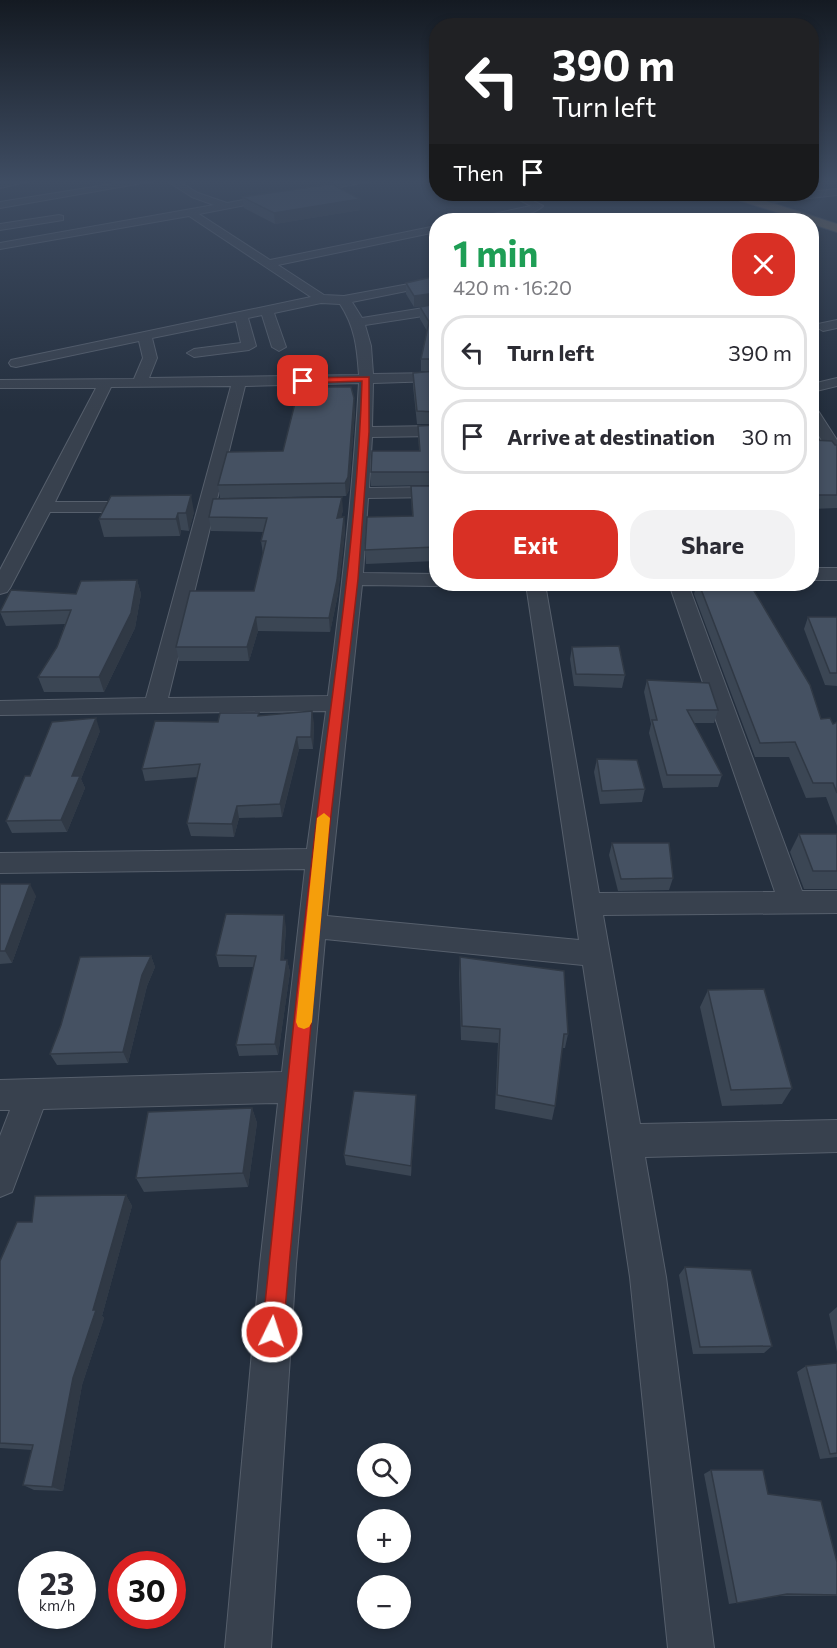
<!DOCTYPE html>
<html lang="en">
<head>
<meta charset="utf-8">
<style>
	:root { --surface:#fff; --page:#f2f2f3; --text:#2b2b33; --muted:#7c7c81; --line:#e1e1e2; --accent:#d93025 }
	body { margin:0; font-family:Commissioner,sans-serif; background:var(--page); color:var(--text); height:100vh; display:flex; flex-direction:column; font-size:22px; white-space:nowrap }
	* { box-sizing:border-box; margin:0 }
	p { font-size:20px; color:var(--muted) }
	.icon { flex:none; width:33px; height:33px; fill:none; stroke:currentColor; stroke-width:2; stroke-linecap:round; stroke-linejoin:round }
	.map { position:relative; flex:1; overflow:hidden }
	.details { position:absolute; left:429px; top:213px; width:390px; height:378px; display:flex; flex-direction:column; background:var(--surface); border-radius:24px; box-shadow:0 3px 9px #0003 }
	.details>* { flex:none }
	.hud { position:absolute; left:429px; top:18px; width:390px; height:183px; border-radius:24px; box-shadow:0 3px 9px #0003; background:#202124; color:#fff; overflow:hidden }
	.controls { position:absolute; left:357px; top:1443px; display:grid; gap:12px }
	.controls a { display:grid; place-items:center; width:54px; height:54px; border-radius:50%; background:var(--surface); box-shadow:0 3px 9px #0003; font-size:30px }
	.speed { position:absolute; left:18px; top:1551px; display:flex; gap:12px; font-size:30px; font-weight:700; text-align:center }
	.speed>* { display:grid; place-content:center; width:78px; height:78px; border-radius:50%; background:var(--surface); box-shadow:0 3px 9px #0003; line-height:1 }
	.speed small { font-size:15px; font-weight:400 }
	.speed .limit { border:9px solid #d22; background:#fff; color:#111 }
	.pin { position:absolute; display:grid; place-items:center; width:51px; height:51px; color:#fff; margin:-26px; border-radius:12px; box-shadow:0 3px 9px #0006 }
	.me { position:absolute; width:66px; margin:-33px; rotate:4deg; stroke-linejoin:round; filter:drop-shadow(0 0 4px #0008) }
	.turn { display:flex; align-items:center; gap:21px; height:126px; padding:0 24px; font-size:27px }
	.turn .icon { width:78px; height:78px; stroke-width:2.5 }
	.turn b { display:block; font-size:42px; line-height:51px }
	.then { display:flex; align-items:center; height:57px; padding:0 24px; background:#0003; gap:12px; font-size:22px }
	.round { display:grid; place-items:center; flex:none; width:63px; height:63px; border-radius:24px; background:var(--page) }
	.summary { display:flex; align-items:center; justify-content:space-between; height:102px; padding:0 24px }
	h1 { font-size:36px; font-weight:700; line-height:45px; color:#1e9e55 }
	.cta { display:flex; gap:12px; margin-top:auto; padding:12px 24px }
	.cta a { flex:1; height:69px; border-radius:24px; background:var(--accent); color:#fff; font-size:24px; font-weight:700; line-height:69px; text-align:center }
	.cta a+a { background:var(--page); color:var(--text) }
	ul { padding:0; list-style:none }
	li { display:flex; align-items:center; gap:18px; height:75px; margin:0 12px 9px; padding:0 12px; border:3px solid var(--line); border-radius:24px }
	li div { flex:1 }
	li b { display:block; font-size:22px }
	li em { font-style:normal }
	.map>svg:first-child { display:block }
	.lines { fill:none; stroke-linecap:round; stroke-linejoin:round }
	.minor-casing { stroke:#565f6c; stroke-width:2 }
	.highway-casing { stroke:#434c59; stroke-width:2 }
	.minor { fill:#38414e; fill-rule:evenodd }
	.highway { fill:#746855; fill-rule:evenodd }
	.wall { fill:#3b4654 }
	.shaded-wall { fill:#303945 }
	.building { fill:#455162; stroke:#303945; stroke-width:1.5 }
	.route { fill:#d93025; stroke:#8d1f18; stroke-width:1.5 }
	.slow { fill:#f59e0b }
</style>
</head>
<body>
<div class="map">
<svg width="837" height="1648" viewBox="0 0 837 1648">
	<rect width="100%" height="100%" fill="#242f3e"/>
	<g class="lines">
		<!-- minor casing -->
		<g class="minor-casing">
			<path id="minor" d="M30,181L0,188V182Z
				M131,181H154L0,208V202Z
				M167,181H178L198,193L227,203L349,181H371L199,214L270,260L436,226V232L278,265L324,295L344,296L436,279V285L352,302L362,318L436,306V314L365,325L371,346L373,374L436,373V381L373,383L372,427L436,426V436L372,437L369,488L436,487V497L368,498L363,573L436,574V584H443L436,586L362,585L327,916L579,940L526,584H545L599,893L775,892L669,584H688L802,891H837V913L603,915L640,1124L837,1120V1152L645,1157L666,1277L714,1648H668L630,1277L583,965L325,939L296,1264L271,1648H225L260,1264L278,1103L43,1109L12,1192L0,1197V1136L10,1110H0V1080L282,1072L305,869L0,873V853L307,849L326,711L0,715V701L146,698L231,386L111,387L55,502H140L146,503L149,507L146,511L140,512H50L10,588L7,592L0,594V570L96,388H0V380L134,379L143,358L139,341L16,367L11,366L9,363L11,360L311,297L189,216L0,249V243L214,205L192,197ZM321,303L340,304C355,327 357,347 359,375L149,378L157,358L152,338L236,321L241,343L194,349L187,353L194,357L249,350L256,346L248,318L262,315L272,347L279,351L286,347L274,313ZM359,383C353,488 342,592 328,696L168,698L245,386Z
				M837,189V195L755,204L750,201L755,198Z
				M509,194H520L543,206C531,218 490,220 473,220L474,218L531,206Z
				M59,215L63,216V220L0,230V224Z
				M837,320V328L823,331L816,327L818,324Z
				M837,378V386L812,392V384Z
				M812,407L817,409L837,440V458L831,456L812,424Z
				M812,568H837V580H812Z"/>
		</g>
		<!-- highway casing -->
		<g class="highway-casing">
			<path id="highway" d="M727,194H744L837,224V232L812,224V220H801L729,197Z"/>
		</g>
		<!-- minor -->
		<use href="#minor" class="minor"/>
		<!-- highway -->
		<use href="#highway" class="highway"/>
	</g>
	<!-- wall -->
	<path class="wall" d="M242,197L360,210L275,224L244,208Z
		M436,276V424H417L413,386V373L433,371H421V359L427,331L420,319V307L436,304L414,307L406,294V283Z
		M355,410L349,490L346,496L220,498L218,485L283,451Z
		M436,425V485L371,486V472L419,451L418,426Z
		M812,440L837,445V508L812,509Z
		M411,486H436V561L366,564L365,550L412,516Z
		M343,510L341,517H344L345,531L338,594L330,632L258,631L249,661H179L176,647L254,591L263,554L261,541L263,532L211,531L209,517Z
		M194,512L189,531L181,530L180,536L104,537L99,519Z
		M137,580L141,594L135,628L104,692H44L38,677L57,647L65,624L6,626L0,612Z
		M697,584H750L821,719L833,724L837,722V826L826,797L806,798L789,757H755L694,594Z
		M808,617H837V686L825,685L804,629Z
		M572,647L625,675L622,688L574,686L570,659Z
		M647,680L718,710L714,723H694L722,775L718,787L663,788L649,733L651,724L644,692Z
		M259,713V716L314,723L313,749H299L282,817L239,818L234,837L191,836L187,823L198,777L145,781L142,769L218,722Z
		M100,731L81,779L85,788L67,832L12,833L6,821L30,776Z
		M597,759L645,789L642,802L600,804L594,772Z
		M799,834H837V889H804L790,852Z
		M612,843L673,878L669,890L618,891L609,855Z
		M0,884L36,896L12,963L0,964Z
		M286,927L284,960H287L290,972L278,1055L239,1056L236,1045L254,967H219L216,955Z
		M151,956L155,967L147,986L128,1063L57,1065L50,1054Z
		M460,957L568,1034L565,1048H562L555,1106L552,1120L495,1109L498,1043L461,1040L459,973Z
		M708,990L792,1088L782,1104L722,1106L700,1007Z
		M416,1095L411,1176L346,1165L344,1155Z
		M252,1108L257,1123L248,1187L144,1192L136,1178Z
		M126,1195L132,1206L102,1316L104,1318L82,1385L63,1491L34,1490L23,1485L32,1450L0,1448V1261L32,1222Z
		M685,1267L772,1346L764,1353L693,1354L679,1275Z
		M837,1307V1352L829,1314Z
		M837,1363V1457L820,1459L797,1372L806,1366Z
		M711,1470L768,1494L837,1562V1596H779L729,1604L704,1474Z"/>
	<!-- shaded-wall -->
	<path class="shaded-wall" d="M360,199V210L275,224L274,213Z
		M815,276L812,286V278Z
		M436,293V304L414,307V296Z
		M354,398L355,410L349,490L346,496L345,483Z
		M191,495L194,512L189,531L186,513Z
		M342,497L343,510L338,531L337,518Z
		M178,513L181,530L180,536L176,519Z
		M344,517L345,531L338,594L330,632L329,618Z
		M137,580L141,594L135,628L104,692L99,677Z
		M256,617L258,631L249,661L247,647Z
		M312,711L314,723L313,749L311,737Z
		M96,718L100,731L81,779L85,788L67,832L61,820L72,776Z
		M297,737L299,749L282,817L280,804Z
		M237,806L239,818L234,837L232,824Z
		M30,884L36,896L12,963L5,951Z
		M284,915L286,927L283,971L281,960Z
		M151,956L155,967L147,986L128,1063L123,1052L142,975Z
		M287,960L290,972L278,1055L275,1044Z
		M416,1095V1106L411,1176V1166Z
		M252,1108L257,1123L248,1187L243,1173Z
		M126,1195L132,1206L102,1316L104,1318L82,1385L63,1491L52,1487L73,1378Z"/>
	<!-- building -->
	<path class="building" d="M332,184L360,199L274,213L242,197Z
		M436,276V293L414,296L406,283Z
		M436,304V359H421L429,322L420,307Z
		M436,371V412L417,411L413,373Z
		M299,387H351L354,398L348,477L345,483L218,485L227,452L283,451Z
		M436,425V472H371L372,451H420L418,426Z
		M812,440L832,441L835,445H837V495H812Z
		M411,486H436V547L365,550L367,517L413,516Z
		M191,495L186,513H178L176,519H99L111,496Z
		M342,497L337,518L344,517L337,580L329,618L256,617L247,647H176L190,591H254L266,541H261L267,518L209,517L213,499Z
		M137,580L131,613L99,677H38L57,647L71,610L0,612L11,590L76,594L81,581Z
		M699,584H750L810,685L821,719L830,718L833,724L837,722V793L833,783H813L795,742L760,743Z
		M808,617H837V673H830Z
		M619,646L625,675L576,674L572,647Z
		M647,680L709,683L718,710H687L722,775H667L652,720H657Z
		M312,711L311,737H297L280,804L237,806L232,824L187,823L200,764L142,769L155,721L218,722L220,713H259L258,716Z
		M96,718L72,776H80L61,820L6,821L25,776H30L52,722Z
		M597,759L637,760L645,789L602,791Z
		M799,834H837V871H813Z
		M612,843H669L673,878L621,879Z
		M0,884H30L5,951H0Z
		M226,914L284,915L281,960H287L275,1044L236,1045L256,956L216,955Z
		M151,956L142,975L123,1052L50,1054L61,1025L80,957Z
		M460,957L564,971L568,1034H564L555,1106L497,1095L500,1029L462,1026Z
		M764,989L792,1088L731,1090L708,990Z
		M354,1091L416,1095L411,1166L344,1155Z
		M252,1108L243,1173L136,1178L148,1112Z
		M126,1195L93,1310H96L73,1378L52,1487L23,1485L33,1445L0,1443V1261L17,1222H32L35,1196Z
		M685,1267L751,1270L772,1346L700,1347Z
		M837,1363V1453L830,1454L806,1366Z
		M711,1470H763L768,1494L821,1501L837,1562V1595L787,1594L737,1603Z"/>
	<!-- sky -->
	<linearGradient id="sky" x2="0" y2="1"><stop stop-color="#141a22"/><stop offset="0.44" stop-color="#3f4d63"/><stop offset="1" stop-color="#3f4d63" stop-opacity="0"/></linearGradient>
	<rect width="837" height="412" fill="url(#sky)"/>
	<!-- route -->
	<path class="route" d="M369,377V432L358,579L326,859L283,1332L280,1339L272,1342L265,1339L262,1332C279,1174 293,1016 312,859C330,700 357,542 362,381L303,383L299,381L303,378Z"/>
	<!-- slow -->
	<path class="slow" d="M324,813L330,818L312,1022L309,1027L304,1029L298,1027L296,1022L317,818Z"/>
</svg>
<div class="controls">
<a><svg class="icon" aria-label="search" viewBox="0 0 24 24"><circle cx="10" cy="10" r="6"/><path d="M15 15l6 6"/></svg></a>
<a>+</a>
<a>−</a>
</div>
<div class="speed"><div>23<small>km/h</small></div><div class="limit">30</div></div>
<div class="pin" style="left:303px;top:381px;background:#d93025"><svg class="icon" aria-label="arrive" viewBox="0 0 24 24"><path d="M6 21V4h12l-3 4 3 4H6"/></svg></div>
<svg class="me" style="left:272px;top:1332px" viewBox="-20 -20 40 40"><circle r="17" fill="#d93025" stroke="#fff" stroke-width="3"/><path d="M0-11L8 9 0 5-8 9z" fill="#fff"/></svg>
<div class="hud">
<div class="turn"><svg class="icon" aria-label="left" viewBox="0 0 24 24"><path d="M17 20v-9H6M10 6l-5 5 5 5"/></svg><div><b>390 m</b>Turn left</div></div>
<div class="then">Then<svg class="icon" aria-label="arrive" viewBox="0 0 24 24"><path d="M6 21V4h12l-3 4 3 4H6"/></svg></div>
</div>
<section class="details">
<div class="summary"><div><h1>1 min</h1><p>420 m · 16:20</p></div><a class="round" style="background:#d93025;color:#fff"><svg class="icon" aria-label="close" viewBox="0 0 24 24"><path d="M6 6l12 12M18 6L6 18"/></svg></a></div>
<ul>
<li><svg class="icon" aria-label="left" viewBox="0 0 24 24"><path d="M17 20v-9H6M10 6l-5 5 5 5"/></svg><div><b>Turn left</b></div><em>390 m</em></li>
<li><svg class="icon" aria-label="arrive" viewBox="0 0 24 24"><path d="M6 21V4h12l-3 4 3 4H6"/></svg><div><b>Arrive at destination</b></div><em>30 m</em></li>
</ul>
<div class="cta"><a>Exit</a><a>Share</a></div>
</section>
</div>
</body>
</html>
